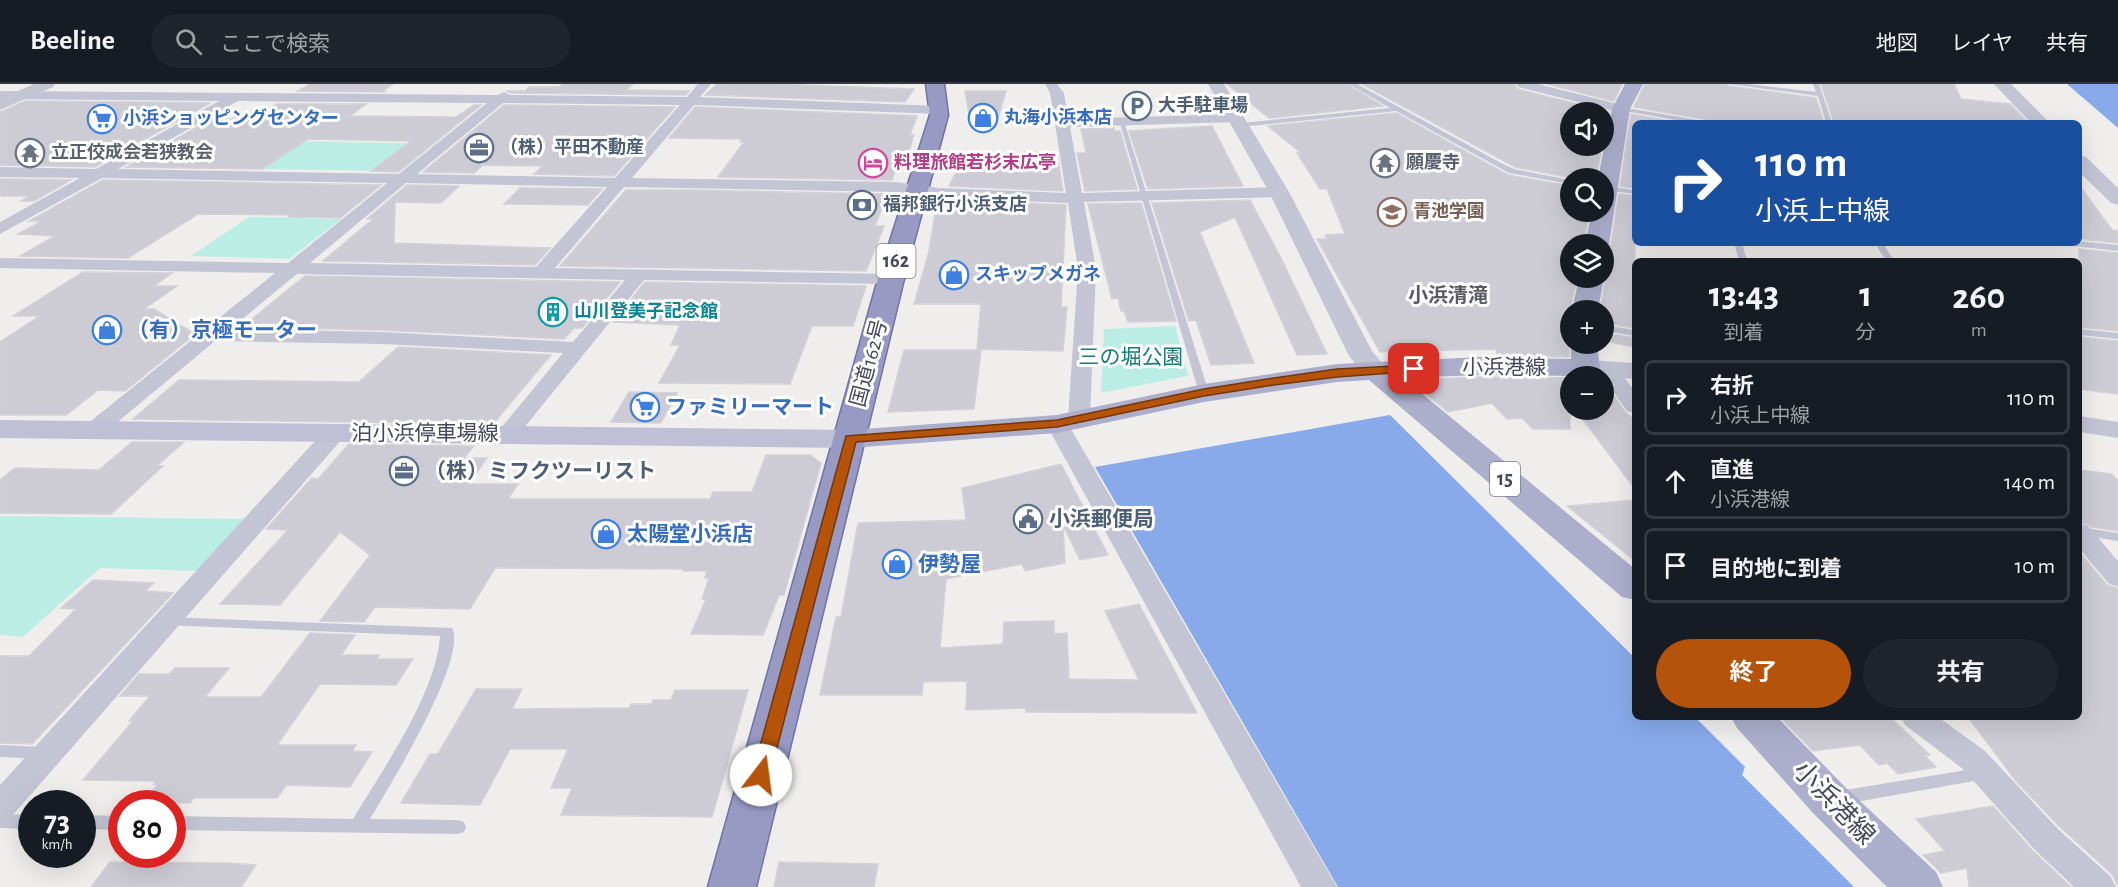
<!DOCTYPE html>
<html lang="ja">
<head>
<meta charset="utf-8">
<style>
	:root { --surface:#171b24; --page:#20242c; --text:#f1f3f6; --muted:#9ea1a6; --line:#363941; --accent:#b45309 }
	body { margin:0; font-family:"Alegreya Sans","Noto Sans JP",sans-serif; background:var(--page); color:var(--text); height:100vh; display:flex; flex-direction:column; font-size:22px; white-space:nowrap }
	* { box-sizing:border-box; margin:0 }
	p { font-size:20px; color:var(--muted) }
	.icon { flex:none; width:33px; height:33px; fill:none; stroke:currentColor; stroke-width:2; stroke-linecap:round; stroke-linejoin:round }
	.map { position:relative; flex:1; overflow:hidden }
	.details { position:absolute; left:1632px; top:174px; width:450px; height:462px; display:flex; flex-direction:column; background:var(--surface); border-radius:9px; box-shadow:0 6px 24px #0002 }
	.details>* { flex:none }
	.hud { position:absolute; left:1632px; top:36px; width:450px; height:126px; border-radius:9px; box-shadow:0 6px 24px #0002; background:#1a4fa0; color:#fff; overflow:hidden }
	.tools { position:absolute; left:1560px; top:18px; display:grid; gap:12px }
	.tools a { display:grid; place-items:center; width:54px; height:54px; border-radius:50%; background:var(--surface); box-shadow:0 6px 24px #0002; font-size:30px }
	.speed { position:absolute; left:18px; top:706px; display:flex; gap:12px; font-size:30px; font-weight:700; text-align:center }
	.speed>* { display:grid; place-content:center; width:78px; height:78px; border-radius:50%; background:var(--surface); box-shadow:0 6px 24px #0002; line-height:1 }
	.speed small { font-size:15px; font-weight:400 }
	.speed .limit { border:9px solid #d22; background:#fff; color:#111 }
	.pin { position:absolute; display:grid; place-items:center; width:51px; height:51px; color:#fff; margin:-26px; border-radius:12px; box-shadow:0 3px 9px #0006 }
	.me { position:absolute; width:66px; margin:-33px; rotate:15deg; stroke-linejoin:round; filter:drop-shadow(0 0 4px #0008) }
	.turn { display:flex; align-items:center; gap:21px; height:126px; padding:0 24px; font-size:27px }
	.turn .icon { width:78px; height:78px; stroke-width:2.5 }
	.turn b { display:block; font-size:42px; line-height:51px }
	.eta { display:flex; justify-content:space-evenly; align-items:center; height:102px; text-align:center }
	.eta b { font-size:36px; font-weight:700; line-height:42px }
	.action { display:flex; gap:12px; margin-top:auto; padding:12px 24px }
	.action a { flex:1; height:69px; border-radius:36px; background:var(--accent); color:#fff; font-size:24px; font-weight:700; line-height:69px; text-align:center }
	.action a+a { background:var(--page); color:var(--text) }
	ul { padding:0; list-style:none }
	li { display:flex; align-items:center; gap:18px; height:75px; margin:0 12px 9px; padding:0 12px; border:3px solid var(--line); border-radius:9px }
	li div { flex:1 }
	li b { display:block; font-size:22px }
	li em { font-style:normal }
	header { display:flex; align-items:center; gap:36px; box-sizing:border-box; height:84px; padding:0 30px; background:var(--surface); border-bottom:2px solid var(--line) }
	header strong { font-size:28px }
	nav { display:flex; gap:33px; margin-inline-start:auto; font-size:21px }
	.search { width:420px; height:54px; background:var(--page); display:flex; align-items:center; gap:15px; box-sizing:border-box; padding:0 21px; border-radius:33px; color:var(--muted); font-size:22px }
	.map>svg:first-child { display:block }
	.green { fill:#baeee5 }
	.water { fill:#88aaea }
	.building { fill:#cdccd5; stroke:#d2d1d8; stroke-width:1.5 }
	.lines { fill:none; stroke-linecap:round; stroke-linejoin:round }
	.trunk-casing { stroke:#7072a7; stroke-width:3 }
	.service { fill:#c3c5d4; fill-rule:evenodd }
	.minor { fill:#c3c5d4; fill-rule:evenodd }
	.tertiary { fill:#c3c5d4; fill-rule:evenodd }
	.secondary { fill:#bfc0d6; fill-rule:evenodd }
	.primary { fill:#acaecc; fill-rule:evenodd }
	.trunk { fill:#989ac4; fill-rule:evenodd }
	.route { fill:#b45309; stroke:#753606; stroke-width:1.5 }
	.labels { text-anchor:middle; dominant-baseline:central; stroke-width:6; stroke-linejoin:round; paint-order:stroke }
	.far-service-label { font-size:18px; font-weight:bold; fill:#4e5e75; stroke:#fff; text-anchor:start }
	.far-shop-label { font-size:18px; font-weight:bold; fill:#366cbe; stroke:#fff; text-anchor:start }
	.far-worship-label { font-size:18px; font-weight:bold; fill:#5b616d; stroke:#fff; text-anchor:start }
	.far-hotel-label { font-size:18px; font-weight:bold; fill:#b23c85; stroke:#fff; text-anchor:start }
	.far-education-label { font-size:18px; font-weight:bold; fill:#785e54; stroke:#fff; text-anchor:start }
	.far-culture-label { font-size:18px; font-weight:bold; fill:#0d838f; stroke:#fff; text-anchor:start }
	.shield { fill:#fff; stroke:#7d7e8c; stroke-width:1.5 }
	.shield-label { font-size:20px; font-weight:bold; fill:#45475a }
	.far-quarter-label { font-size:20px; font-weight:bold; fill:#5a5a62; stroke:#fff }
	.shop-label { font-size:21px; font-weight:bold; fill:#366cbe; stroke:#fff; text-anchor:start }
	.park-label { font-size:21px; fill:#177a75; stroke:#fff }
	.street-label { font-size:21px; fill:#45475a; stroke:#fff }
	.service-label { font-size:21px; font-weight:bold; fill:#4e5e75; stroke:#fff; text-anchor:start }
	.near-street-label { font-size:26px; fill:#45475a; stroke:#fff }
</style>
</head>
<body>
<header>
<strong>Beeline</strong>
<div class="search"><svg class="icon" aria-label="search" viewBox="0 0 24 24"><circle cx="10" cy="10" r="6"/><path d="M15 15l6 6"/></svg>ここで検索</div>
<nav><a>地図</a><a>レイヤ</a><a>共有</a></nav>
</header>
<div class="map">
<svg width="2118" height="803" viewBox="0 0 2118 803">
	<rect width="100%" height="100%" fill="#f0eeed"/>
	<!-- green -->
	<path class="green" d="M291,57L434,60L401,87L246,85Z
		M249,133L341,135L289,175L191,172Z
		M1175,242L1188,292L1101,309L1104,245Z
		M0,432L246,435L198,487L100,484L23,553L0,551Z"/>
	<!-- water -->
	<path class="water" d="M2067,0H2118V44Z
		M1390,331L1635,574V633H1695L1745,683L1742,691L1854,803H1338L1095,383Z"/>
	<!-- building -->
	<path class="building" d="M310,0H393L383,7L385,8L298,7Z
		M563,0H633L627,6L689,7L686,11L511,9L506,7H525L529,3H559Z
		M729,0H772L914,5L905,18L705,11L716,1Z
		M1227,0H1347L1383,22L1269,34Z
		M1362,0H1515L1517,5L1609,28L1604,56V28H1570V62H1602L1596,94H1572L1515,83Z
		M1547,0H1622L1614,17Z
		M1645,0H1727L1729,2L1816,14L1824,39H1709L1704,35L1634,23Z
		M1821,0H1954L1961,15L2010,20L2028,39H1834Z
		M965,7H1006L997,37L970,36Z
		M25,17L210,19L95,83L0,81V28Z
		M277,20H366L350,32L456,33L474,21H481L398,88L371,87L411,57L308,55L262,85L126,83L222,29L231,36L240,30L258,31Z
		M504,21L675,23L614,92L534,90L543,82L483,81L474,89L423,88Z
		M695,23L897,31L917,32L910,51H914L905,80H898L892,96L718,93L744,58H740L741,55L669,54Z
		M1396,29L1508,91L1570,102V128H1590L1583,160H1570V194H1577L1570,226L1569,273L1497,271L1496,265L1380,268L1317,155H1327L1325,151L1345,150L1327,105H1320L1297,69H1301L1268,42Z
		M1631,30L1679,39H1635V104L1620,102Z
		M1212,42L1243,102L1148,105L1129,47Z
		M1114,44V47H1120L1137,105L1085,107L1077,69H1086L1081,45Z
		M1025,68L1057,69L1063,107L949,102L961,79L1025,80Z
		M0,95L71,96L34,117H21L29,112H0Z
		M103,96L381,101L340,134L288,133L292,131L198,130L128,174L20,172L55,152L18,150L42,137H29Z
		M407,101L459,102L441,119L395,118L394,159L550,164L535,181L323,177L373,135H367Z
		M2079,101L2112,146L2118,147V159L2079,155Z
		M520,104L602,105L588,121L504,120Z
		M626,106H688L887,110L875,142H884L866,187L560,182Z
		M1619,110L1635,112V244L1604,239V226H1600L1606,194L1604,192V168L1611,160Z
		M942,116L1066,121L1061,223H1067L1063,267L977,265L981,220H914L929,167L935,130Z
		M1250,116L1282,176L1327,270L1297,271L1235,133L1200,148L1254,279L1211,281L1196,236L1189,237L1152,119Z
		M1141,119L1176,237L1128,238L1124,227H1121L1118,214L1112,215L1088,120Z
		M2079,165L2118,169V247L2079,243Z
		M83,188L172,189L154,202H177L144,225H154L195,250L125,307L98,306L66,331H0V258L40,232H13Z
		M305,192L620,198L582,244H574L564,255L382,246L289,244L295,240L247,239Z
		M645,198L866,202L853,242H812L790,300L659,299L680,261H671L680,241L613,238Z
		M1604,249L1635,254V263L1604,257Z
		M2079,253L2118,257V310L2079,305Z
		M398,263L551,271L493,340L133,335L179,296L359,298Z
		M904,266H981L974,325L888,328Z
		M1481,293L1570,294V345H1533L1522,334L1507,335L1492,319L1448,328L1413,299L1433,295Z
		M629,308L677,309L661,339L611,338Z
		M1611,308L1625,328L1635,336V405L1576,326H1604V309Z
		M132,358H184L157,382H163L111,430L0,429V396L15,384L99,386Z
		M349,360L474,362L464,374H487L469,400H518L508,415H710L713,408H752L766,371H810L821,379L784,511H779L763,551L691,550L706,515H702L709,494H705L707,487H683V485L495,484L470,525L375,523L364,538L320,537L370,471L340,448L280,521L220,520L288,446L266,445L312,394L318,395Z
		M1061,380L1108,471L1080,476L1063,441L1065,479L1025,487L1022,480L946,495L940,564L1003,560L1004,538L1054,537V550L1067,549L1069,595L1139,596L1105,527L1139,520L1197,629L1026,628V624L966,626L967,597L923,598L922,611H820L836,533H841L858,439L966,436L962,404Z
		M2079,386L2112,390L2118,397V447L2092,443L2079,438Z
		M1635,416V477L1567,422Z
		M2079,468L2107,501L2118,505V802L2112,790L2060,743L2016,697L1968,633H2079Z
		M93,496L154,499L145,507L173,509L32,660L0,659V572H29L76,525L61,524Z
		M310,549L355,551L341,571H379L377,575H413L396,601L320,600L277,661H356L352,667L372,668L350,703L286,701L277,714H194L190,719L143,718L158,700H154L156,697L83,696L133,637H129L150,612H120L139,590H169L175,584H229L205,613H261Z
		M476,605H522L512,625L629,624L631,620H651L653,616H671L675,606H748L712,733L561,731L572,704H551L568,665H510L480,721L401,719L430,670H438Z
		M1780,633H1890L1930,671L1925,672L1936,683L1898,690L1887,679L1879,681L1860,661L1813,667Z
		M1993,722L2032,766L2071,803H1969L1967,784L1941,789L1923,771L1945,767L1916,735Z
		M110,778L229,779L256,781L241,803H91Z
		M779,778L878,780L874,803H774Z"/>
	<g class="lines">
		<!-- trunk casing -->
		<g class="trunk-casing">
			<path id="trunk" d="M926,0H944L948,31L904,195L756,803H708L878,195L930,31Z"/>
		</g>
		<!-- service -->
		<path class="service" d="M1349,0H1357L1501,79L1514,85L1570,96V100L1509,89L1396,27L1241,43L1237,41L1241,39L1390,24Z
			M1729,0H1749L1816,8L1813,0H1819L1832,39H1826L1818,12Z
			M1621,23L1704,37L1707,39H1692L1619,26L1618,25Z
			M1119,36L1124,37L1209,309L1208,311L1204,312L1199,309Z
			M1604,102L1635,106V110L1604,106Z
			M2079,157L2118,161V167L2073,162L2069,159H2079Z
			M1734,159H1742L1747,177H1739Z
			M1875,159H1883L1894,177H1886Z
			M1604,241L1635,246V252L1604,247Z
			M2079,245L2118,249V255L2079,251Z
			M2079,443L2118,449V457L2079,451Z
			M166,533L452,544C468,575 389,703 370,735L458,736L464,738L466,743L464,748L458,750L172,746V732L353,735C383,685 436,610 440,552L161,541L159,538L161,535Z
			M0,661L44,663L50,665L52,669L50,673L44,675L0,673Z
			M1985,683L1991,685L1993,689L1991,693L1985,695L1839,721L1833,719L1831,714L1833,709L1839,707Z
			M0,730L32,731V745L0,744Z
			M82,731L122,732V746L82,745Z"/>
		<!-- minor -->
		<path class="minor" d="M698,0H711L700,13L940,22L947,26L940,30L694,21L632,94L895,98L939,104L1066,109L1050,9L1045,0H1057L1064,9L1068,35L1237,30L1244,34L1237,38L1070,43L1082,109L1279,103L1287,108L1279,113L1084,118L1096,185L1090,335L1087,340L1079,342L1071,340L1068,335L1078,185L1068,119L939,114L895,108L624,103L555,184L891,190L897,191L900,195L897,199L891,200L644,196L515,355L507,357L499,355L496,350L563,269L382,260L215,257L102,351L94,353L86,351L83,346L86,341L275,189L0,184V174L288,179L387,99L102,94L0,150V138L80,94L0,93V83L96,85L219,17L0,15V7L497,11L504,8L510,11L687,13ZM238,17L487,19L399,90L118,85ZM503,19L680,21L615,94L417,90ZM406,99L607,103L536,183L310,179ZM297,190L625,196L573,258L382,248L230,245Z
			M1517,0H1538L1626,22L1628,25L1621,29L1518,3Z
			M1607,279L1614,281L1635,307V329L1627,327L1597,285L1600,281Z
			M1057,333L1065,335L1068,340L1337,803H1301L1046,340L1049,335Z
			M335,342L343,344L346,349L343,354L12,732L0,736V701L327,344Z
			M2079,440L2088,442L2118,477V503L2109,500L2079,464Z
			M1901,633H1938L1985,667L2058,745L2110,792L2116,803H2074L2034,765L1963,685L1905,641Z"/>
		<!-- tertiary -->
		<path class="tertiary" d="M34,0H55L53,3L0,26V15Z
			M1208,0H1224L1289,108L1372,267L1388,286L1384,292C1366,296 1358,284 1348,270L1269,108Z
			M1994,0H2011L2050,39H2031Z
			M2079,71L2086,73L2118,104V121L2111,119L2079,88Z
			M1586,276L1635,279V295L1577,290L1573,284L1577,278Z
			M2079,332L2118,338V354L2079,348Z"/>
		<!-- secondary -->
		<path class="secondary" d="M0,336L850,346L861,348L866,355L861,362L850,364L0,354Z"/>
		<!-- primary -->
		<path class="primary" d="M1625,0H1643L1630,25L1609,160L1604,166V160H1585L1592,128H1604V94H1598L1612,25Z
			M1579,194H1604L1598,226H1572Z
			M1571,260H1597L1600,284L1596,290L1586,292L1481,291L1403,294L1635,485V516L1622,513L1369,296L1337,298L1204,318L1057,349L850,364L839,362L834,355L839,348L850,346L1057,331L1204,300L1337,280L1481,273L1571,275Z
			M1731,633H1777L1845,703L1936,788L1943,803H1887L1813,729L1737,644Z"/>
		<!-- trunk -->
		<use href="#trunk" class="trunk"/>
	</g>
	<!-- route -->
	<path class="route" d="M1414,281L1420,285L1419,287L1337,293L1274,301L1204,312L1057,343L856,358L770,691L768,696L761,698L755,696L752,691L846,352L1057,336L1204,305L1274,294L1337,285Z"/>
	<!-- icons -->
	<defs>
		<g id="parking-ring" transform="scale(1.5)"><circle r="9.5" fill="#fff" stroke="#5c6f8a" stroke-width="1.5"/><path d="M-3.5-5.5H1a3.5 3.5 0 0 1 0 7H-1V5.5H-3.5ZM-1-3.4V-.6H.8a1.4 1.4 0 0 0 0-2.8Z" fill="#5c6f8a"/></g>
		<g id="shop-ring" transform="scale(1.5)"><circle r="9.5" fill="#fff" stroke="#3f7fe0" stroke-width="1.5"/><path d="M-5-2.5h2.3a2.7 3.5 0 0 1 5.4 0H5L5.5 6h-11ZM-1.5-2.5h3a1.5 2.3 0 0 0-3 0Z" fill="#3f7fe0"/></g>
		<g id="supermarket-ring" transform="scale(1.5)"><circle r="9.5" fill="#fff" stroke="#3f7fe0" stroke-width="1.5"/><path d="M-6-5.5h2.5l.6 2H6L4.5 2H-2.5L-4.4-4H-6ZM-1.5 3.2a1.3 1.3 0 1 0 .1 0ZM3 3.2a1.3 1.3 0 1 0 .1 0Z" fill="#3f7fe0"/></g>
		<g id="office-ring" transform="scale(1.5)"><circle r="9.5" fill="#fff" stroke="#5c6f8a" stroke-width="1.5"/><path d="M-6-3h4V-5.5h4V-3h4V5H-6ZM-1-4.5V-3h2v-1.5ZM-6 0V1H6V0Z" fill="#5c6f8a"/></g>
		<g id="temple-ring" transform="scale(1.5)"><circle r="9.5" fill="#fff" stroke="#6b7280" stroke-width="1.5"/><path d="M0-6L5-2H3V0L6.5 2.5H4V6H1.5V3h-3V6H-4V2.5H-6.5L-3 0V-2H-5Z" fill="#6b7280"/></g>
		<g id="hotel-ring" transform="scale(1.5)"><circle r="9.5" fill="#fff" stroke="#d1479c" stroke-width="1.5"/><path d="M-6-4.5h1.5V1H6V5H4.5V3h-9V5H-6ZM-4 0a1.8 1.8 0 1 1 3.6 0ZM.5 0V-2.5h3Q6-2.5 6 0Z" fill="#d1479c"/></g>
		<g id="bank-ring" transform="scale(1.5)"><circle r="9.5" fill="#fff" stroke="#5c6f8a" stroke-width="1.5"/><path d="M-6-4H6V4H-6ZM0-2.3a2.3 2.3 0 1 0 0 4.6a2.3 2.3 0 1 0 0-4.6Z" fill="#5c6f8a"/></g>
		<g id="university-ring" transform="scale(1.5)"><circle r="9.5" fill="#fff" stroke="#8d6e63" stroke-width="1.5"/><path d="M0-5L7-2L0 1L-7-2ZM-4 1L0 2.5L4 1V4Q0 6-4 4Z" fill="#8d6e63"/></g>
		<g id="building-ring" transform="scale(1.5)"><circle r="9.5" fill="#fff" stroke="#0f9aa8" stroke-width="1.5"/><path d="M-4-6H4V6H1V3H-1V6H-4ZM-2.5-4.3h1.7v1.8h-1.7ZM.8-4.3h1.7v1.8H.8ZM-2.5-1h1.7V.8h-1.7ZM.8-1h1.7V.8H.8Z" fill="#0f9aa8"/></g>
		<g id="civic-ring" transform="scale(1.5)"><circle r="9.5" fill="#fff" stroke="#5c6f8a" stroke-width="1.5"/><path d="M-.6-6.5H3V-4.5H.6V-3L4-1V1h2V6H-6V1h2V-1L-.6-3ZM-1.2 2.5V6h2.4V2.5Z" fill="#5c6f8a"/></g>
	</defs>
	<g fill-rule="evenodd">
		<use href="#parking-ring" x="1137" y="22"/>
		<use href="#shop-ring" x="983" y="34"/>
		<use href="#supermarket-ring" x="102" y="35"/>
		<use href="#office-ring" x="479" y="64"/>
		<use href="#temple-ring" x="30" y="69"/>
		<use href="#hotel-ring" x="873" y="79"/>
		<use href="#temple-ring" x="1385" y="79"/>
		<use href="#bank-ring" x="862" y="121"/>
		<use href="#university-ring" x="1392" y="128"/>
		<use href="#shop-ring" x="954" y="191"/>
		<use href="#building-ring" x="553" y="228"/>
		<use href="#shop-ring" x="107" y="246"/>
		<use href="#supermarket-ring" x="645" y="323"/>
		<use href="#office-ring" x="404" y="387"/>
		<use href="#civic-ring" x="1028" y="435"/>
		<use href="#shop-ring" x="606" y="450"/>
		<use href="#shop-ring" x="897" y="480"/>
	</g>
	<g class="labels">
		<!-- far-service labels -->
		<g class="far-service-label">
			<text x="1158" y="22">大手駐車場</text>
			<text x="500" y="64">（株）平田不動産</text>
			<text x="883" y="121">福邦銀行小浜支店</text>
		</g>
		<!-- far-shop labels -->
		<g class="far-shop-label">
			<text x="1004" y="34">丸海小浜本店</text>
			<text x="123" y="35">小浜ショッピングセンター</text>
			<text x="975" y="191">スキップメガネ</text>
		</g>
		<!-- far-worship labels -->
		<g class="far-worship-label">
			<text x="51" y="69">立正佼成会若狭教会</text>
			<text x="1406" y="79">願慶寺</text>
		</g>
		<!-- far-hotel labels -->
		<g class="far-hotel-label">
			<text x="894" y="79">料理旅館若杉末広亭</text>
		</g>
		<!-- far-education labels -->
		<g class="far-education-label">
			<text x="1413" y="128">青池学園</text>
		</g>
		<!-- far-culture labels -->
		<g class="far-culture-label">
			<text x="574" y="228">山川登美子記念館</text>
		</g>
		<!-- shield labels -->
		<g class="shield">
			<rect x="876.5" y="160" width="39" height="34" rx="4.5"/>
			<rect x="1490" y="378" width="30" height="34" rx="4.5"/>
		</g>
		<g class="shield-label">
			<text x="896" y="177">162</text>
			<text x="1505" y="395">15</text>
		</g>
		<!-- far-quarter labels -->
		<g class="far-quarter-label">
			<text x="1448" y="212">小浜清滝</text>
		</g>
		<!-- shop labels -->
		<g class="shop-label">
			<text x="128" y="246">（有）京極モーター</text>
			<text x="666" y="323">ファミリーマート</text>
			<text x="627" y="450">太陽堂小浜店</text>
			<text x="918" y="480">伊勢屋</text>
		</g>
		<!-- park labels -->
		<g class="park-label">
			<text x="1131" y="273">三の堀公園</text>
		</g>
		<!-- street labels -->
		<g class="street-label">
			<text transform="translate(869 279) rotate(-75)">国道162号</text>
			<text x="1504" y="283">小浜港線</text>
			<text x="425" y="349">泊小浜停車場線</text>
		</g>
		<!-- service labels -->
		<g class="service-label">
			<text x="425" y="387">（株）ミフクツーリスト</text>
			<text x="1049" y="435">小浜郵便局</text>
		</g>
		<!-- near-street labels -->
		<g class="near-street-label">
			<text transform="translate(1834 719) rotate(46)">小浜港線</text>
		</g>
	</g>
</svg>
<div class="tools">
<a><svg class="icon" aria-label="sound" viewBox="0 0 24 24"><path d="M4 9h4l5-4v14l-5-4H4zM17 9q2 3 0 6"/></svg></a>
<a><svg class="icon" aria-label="search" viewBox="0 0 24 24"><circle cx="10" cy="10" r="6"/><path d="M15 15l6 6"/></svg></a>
<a><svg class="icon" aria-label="layers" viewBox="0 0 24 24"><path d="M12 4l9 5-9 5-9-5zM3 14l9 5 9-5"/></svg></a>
<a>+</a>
<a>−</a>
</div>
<div class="speed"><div>73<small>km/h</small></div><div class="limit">80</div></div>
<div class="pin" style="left:1414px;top:285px;background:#d93025"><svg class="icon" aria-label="arrive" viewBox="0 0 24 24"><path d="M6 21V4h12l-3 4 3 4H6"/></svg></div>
<svg class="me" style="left:761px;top:691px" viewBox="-20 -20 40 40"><circle r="19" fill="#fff"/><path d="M0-13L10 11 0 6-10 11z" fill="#b45309"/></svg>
<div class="hud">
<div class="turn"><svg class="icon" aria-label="right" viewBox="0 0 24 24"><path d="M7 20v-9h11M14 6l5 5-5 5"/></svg><div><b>110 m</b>小浜上中線</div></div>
</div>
<section class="details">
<div class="eta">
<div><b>13:43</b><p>到着</p></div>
<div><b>1</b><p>分</p></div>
<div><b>260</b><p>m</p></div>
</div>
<ul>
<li><svg class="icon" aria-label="right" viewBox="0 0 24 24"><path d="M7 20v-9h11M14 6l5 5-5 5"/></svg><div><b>右折</b><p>小浜上中線</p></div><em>110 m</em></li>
<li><svg class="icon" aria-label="ahead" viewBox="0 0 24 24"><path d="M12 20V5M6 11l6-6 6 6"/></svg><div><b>直進</b><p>小浜港線</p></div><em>140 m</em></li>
<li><svg class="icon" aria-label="arrive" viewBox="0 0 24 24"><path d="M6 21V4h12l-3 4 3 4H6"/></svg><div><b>目的地に到着</b></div><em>10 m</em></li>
</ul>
<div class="action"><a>終了</a><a>共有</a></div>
</section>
</div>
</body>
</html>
